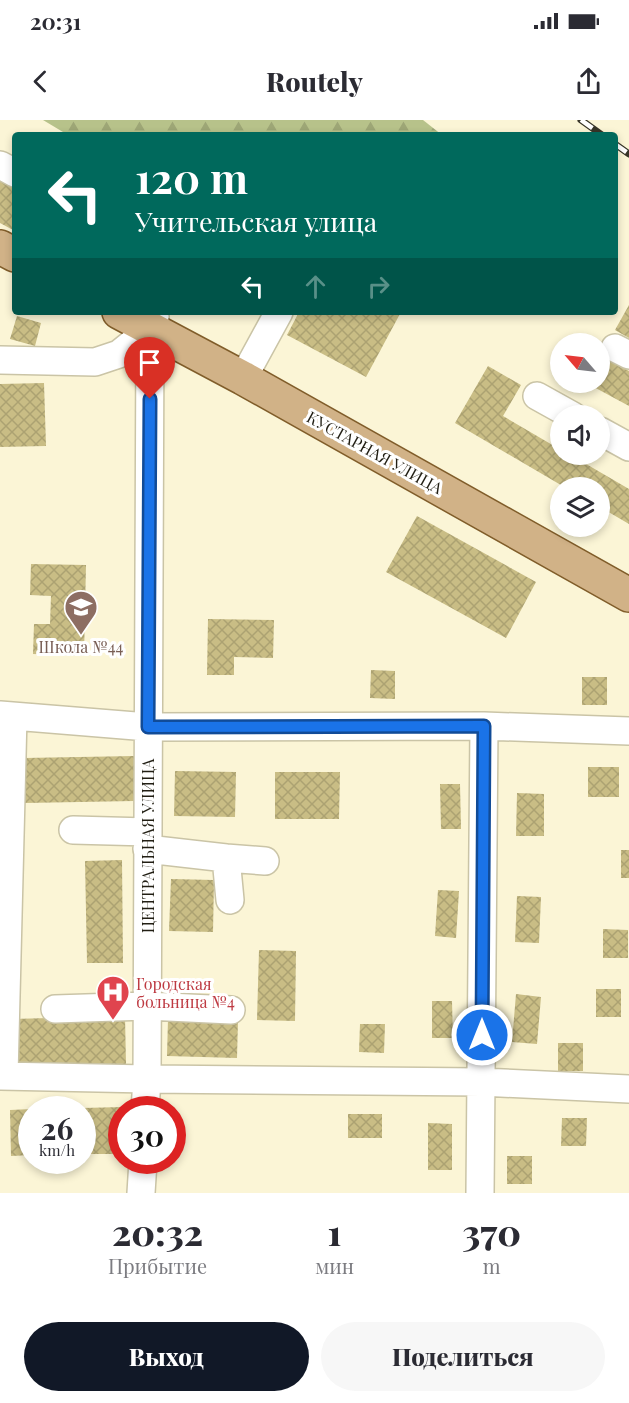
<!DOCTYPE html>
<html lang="ru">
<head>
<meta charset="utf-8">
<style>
	:root { --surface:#fff; --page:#f7f7f7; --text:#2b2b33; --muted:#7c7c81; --accent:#111827 }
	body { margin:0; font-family:"Playfair Display",serif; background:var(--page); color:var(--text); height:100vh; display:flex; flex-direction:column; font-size:22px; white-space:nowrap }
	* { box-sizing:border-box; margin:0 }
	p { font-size:20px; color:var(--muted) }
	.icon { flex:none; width:33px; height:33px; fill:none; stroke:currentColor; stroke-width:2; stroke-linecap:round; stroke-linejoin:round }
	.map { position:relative; height:1073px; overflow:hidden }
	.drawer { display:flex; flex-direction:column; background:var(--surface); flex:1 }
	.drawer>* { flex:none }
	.hud { position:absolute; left:12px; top:12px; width:606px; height:183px; border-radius:6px; box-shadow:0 3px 9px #0003; background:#00695c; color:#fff; overflow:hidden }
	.needle { width:39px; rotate:298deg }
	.fabs { position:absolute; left:550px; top:213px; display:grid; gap:12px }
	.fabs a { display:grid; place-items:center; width:60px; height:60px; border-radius:50%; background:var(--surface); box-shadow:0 3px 9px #0003; font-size:30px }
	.speed { position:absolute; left:18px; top:976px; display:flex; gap:12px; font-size:30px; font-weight:700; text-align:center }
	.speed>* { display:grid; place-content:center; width:78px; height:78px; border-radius:50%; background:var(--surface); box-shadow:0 3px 9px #0003; line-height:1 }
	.speed small { font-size:15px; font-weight:400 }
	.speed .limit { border:9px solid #d22; background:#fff; color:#111 }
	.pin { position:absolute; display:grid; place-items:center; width:51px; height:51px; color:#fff; margin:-62px -26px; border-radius:50% 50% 50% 0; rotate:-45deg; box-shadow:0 0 6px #0007 }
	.pin .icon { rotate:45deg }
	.me { position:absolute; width:66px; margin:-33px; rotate:0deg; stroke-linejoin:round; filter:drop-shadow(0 0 4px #0008) }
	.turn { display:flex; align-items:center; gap:21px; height:126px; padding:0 24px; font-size:27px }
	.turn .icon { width:78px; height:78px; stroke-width:2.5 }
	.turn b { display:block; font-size:42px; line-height:51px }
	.lanes { display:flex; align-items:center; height:57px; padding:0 24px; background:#0003; justify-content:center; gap:30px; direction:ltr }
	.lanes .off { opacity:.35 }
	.eta { display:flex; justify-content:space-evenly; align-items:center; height:102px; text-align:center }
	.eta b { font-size:36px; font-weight:800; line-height:42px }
	.primary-button { display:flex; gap:12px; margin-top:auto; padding:12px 24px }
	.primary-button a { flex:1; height:69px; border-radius:36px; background:var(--accent); color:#fff; font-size:24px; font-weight:800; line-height:69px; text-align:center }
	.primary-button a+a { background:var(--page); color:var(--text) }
	.status { display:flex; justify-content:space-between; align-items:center; height:42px; padding:0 30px; background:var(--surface); direction:ltr }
	.status svg { height:16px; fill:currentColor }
	header { display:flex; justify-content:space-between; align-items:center; height:78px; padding:0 24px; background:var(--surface); font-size:27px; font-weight:800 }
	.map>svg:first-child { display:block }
	.forest { fill:url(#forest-firs) }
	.building { fill:url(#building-cross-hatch) }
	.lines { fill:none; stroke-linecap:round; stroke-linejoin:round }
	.minor-casing { stroke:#cac4a6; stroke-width:30 }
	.major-casing { stroke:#805d2a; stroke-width:36 }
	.minor { stroke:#fff; stroke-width:27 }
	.major { stroke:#d1b287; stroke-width:33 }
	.rail-casing { stroke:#383528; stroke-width:7 }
	.rail { stroke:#fff; stroke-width:4.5; stroke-dasharray:14; stroke-linecap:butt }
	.route-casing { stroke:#114b97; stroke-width:15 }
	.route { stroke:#1a73e8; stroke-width:10 }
	.labels { text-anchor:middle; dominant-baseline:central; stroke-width:6; stroke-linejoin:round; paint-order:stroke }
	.street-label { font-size:16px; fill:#211e13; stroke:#fff }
	.education-label { font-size:16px; fill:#785e54; stroke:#fff }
	.health-label { font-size:16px; fill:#be3a42; stroke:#fff; text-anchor:start }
</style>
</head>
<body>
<div class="status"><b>20:31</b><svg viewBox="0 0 49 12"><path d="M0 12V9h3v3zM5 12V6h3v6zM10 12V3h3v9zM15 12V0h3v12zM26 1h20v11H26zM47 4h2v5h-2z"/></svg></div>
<header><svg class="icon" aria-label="back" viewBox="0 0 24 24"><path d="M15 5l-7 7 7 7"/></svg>Routely<svg class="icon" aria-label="share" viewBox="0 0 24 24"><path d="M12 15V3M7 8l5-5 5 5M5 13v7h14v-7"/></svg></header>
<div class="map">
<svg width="629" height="1073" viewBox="0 0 629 1073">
	<defs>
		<pattern id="forest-firs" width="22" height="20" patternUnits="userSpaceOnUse" patternTransform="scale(1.5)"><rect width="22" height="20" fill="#b7c28a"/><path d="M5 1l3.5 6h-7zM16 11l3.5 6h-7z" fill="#9da676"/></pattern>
		<pattern id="building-cross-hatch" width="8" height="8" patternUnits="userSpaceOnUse" patternTransform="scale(1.5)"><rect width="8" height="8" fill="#c9bd85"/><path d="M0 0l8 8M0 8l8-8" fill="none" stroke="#aca272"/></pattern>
	</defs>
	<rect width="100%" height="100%" fill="#fbf5d6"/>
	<!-- forest -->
	<path class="forest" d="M43,0H423L442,15H68Z"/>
	<!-- building -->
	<path class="building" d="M0,58L15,62V111L0,103Z
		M629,185V218L615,210Z
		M299,192H401L366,257L287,215Z
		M17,196L41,203L35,226L10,219Z
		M607,239L629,251V286L592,266L594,262H600V252Z
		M488,246L521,265L503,296L561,330V334H569L629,369V404L600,387V368H566L455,303Z
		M44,263L46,326L0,327V264Z
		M417,396L536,462L506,518L386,452Z
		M31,444L86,445L84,536L33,534L34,504H50L51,476L30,475Z
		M208,499L274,500L273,538L234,537V555H207Z
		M371,550L395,551V579L370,578Z
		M582,557H607V585H582Z
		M134,636V681L25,683L24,638Z
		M588,647H619V677H588Z
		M175,651L236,652L235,697L174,696Z
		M275,652H340L339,699H275Z
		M440,664H460L461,709H441Z
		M517,673L544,674V716H516Z
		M621,730H629V758H621Z
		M122,740L123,843H87L85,741Z
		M171,759L214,760L213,812L169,811Z
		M438,770L459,771L456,818L435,816Z
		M517,776L541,777L539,823L515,822Z
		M603,809L628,810V838H603Z
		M259,830L296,831L295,901L257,900Z
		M596,869H621V897H596Z
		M516,874L541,877L537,924L512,922Z
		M432,881H452L453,918H432Z
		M125,896L126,944L12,946V899Z
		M168,899L238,900L237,938L167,936Z
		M360,904H385L384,933L359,932Z
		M558,923H583V951H558Z
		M123,987V990H122V1034H82V988Z
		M32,989V1035L11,1036L10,990Z
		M348,994H382V1018H348Z
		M562,998H587L586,1026H561Z
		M428,1003L452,1004V1050H428Z
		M507,1036H532V1064H507Z"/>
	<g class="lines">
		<!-- minor casing -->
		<g class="minor-casing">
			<path id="minor" d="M0,45L15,53
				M615,228L629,235
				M0,240L95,242L119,234L150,209L155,197
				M243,258L279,192
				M537,276L573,296
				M600,311L629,327
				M0,595L148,607L484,606L629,611
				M73,710L148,712
				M147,729L226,738L230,780
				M226,738L265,741
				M55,889L147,886L231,890
				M0,956L147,959L481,962L629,969
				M4,956L13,596
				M145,990L147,959L150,209
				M141,1073L143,1041
				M480,1073L484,606"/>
		</g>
		<!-- major casing -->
		<g class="major-casing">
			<path id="major" d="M0,127L15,135
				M119,192L243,258L629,475"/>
		</g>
		<!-- minor -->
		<use href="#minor" class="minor"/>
		<!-- major -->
		<use href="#major" class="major"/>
		<!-- rail casing -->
		<g class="rail-casing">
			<path id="rail" d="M581,0L602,15
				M615,24L629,34"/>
		</g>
		<!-- rail -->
		<use href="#rail" class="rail"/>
	</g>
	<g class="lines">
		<!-- route casing -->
		<g class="route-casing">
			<path id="route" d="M150,279L148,607L484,606L482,915"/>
		</g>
		<!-- route -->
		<use href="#route" class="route"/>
	</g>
	<!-- icons -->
	<defs>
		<g id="school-pin" transform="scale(1.725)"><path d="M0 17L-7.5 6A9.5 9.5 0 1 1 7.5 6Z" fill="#8d6e63" stroke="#fff"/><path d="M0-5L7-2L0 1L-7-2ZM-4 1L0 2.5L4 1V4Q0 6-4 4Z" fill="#fff"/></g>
		<g id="hospital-pin" transform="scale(1.725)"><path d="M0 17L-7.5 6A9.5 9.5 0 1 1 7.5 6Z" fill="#e0444e" stroke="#fff"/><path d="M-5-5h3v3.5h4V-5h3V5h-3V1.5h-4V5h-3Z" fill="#fff"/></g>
	</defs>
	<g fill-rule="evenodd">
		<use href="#school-pin" x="81" y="487"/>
		<use href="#hospital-pin" x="113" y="872"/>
	</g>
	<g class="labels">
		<!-- street labels -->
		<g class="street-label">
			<text transform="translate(375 332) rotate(29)">КУСТАРНАЯ УЛИЦА</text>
			<text transform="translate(147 726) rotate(-90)">ЦЕНТРАЛЬНАЯ УЛИЦА</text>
		</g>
		<!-- education labels -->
		<g class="education-label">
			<text x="81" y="526">Школа №44</text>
		</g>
		<!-- health labels -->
		<g class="health-label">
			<text x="136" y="863">Городская<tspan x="136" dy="18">больница №4</tspan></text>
		</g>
	</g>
</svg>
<div class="fabs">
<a><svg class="needle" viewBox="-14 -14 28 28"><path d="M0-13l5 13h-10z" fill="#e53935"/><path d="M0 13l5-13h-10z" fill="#7c7c81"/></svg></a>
<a><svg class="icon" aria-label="sound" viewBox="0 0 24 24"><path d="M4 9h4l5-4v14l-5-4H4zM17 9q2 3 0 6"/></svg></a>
<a><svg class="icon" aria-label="layers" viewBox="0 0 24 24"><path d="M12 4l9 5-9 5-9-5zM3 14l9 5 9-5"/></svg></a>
</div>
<div class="speed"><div>26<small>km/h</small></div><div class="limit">30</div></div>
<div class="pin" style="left:150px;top:279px;background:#d93025"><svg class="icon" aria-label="arrive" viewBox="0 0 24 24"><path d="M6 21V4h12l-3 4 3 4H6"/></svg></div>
<svg class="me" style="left:482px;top:915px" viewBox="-20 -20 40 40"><circle r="17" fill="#1a73e8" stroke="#fff" stroke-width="3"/><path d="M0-11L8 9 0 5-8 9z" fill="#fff"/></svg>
<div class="hud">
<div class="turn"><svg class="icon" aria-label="left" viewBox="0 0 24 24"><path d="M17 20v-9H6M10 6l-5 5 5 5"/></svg><div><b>120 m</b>Учительская улица</div></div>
<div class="lanes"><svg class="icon" aria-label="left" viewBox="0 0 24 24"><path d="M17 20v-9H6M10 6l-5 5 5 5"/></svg><svg class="icon off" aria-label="ahead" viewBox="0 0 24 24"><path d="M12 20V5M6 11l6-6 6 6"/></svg><svg class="icon off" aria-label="right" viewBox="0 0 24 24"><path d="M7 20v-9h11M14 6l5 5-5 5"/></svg></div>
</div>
</div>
<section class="drawer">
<div class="eta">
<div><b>20:32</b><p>Прибытие</p></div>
<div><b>1</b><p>мин</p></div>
<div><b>370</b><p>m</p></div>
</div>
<div class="primary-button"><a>Выход</a><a>Поделиться</a></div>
</section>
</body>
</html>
